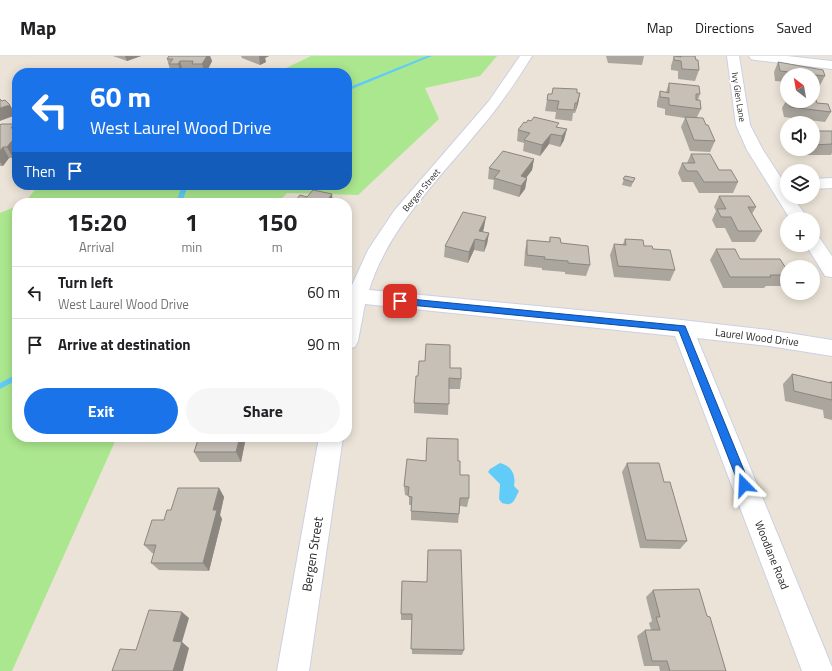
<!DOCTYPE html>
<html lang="en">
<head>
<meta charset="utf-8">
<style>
	:root { --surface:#fff; --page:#f6f6f6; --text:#202124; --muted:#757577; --line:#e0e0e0; --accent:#1a73e8 }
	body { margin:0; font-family:"Titillium Web",sans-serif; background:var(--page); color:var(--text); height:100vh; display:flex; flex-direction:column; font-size:15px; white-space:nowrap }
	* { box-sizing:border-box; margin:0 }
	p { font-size:13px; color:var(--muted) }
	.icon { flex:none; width:22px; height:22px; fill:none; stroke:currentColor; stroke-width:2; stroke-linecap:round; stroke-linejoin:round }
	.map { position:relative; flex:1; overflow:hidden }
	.side { position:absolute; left:12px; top:142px; width:340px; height:244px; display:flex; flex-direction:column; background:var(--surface); border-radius:16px; box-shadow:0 2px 10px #0003 }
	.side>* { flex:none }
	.guide { position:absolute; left:12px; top:12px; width:340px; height:122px; border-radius:16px; box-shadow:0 2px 10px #0003; background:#1a73e8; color:#fff; overflow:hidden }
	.needle { width:26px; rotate:329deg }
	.tools { position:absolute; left:780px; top:12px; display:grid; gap:8px }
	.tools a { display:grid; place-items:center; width:40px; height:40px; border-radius:50%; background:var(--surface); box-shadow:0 2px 10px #0003; font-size:20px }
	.pin { position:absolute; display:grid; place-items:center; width:34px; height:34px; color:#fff; margin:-17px; border-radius:8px; box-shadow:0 2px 6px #0006 }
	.me { position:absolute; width:44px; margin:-22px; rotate:339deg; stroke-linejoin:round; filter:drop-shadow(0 0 3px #0008) }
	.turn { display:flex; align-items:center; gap:14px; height:84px; padding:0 12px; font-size:18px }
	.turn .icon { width:52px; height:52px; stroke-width:2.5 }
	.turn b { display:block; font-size:28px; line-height:34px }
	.then { display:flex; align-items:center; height:38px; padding:0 12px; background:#0003; gap:8px; font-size:15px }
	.eta { display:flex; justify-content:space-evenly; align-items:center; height:68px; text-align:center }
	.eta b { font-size:24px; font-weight:700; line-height:28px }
	.cta { display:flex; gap:8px; margin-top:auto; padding:8px 12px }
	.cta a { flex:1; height:46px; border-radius:24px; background:var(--accent); color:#fff; font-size:16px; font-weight:700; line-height:46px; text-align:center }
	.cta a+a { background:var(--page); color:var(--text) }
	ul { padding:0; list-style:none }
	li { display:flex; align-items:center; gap:12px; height:52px; padding:0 12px; border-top:1px solid var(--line) }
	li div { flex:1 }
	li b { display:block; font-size:15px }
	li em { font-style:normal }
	header { display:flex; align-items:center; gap:24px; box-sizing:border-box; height:56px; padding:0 20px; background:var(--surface); border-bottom:1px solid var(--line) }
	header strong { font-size:19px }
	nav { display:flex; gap:22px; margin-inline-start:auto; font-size:14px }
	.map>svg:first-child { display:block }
	.green { fill:#abe78e }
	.water { fill:#60ccf7 }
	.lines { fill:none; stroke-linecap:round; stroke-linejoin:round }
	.stream { fill:#60ccf7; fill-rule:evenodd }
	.street-casing { stroke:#ccd0e2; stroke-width:2 }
	.street { fill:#fff; fill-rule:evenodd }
	.wall { fill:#aaa59d }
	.shaded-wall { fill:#8b8680 }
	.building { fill:#c6c0b7; stroke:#8b8680 }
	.route { fill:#1a73e8; stroke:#114b97 }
	.labels { text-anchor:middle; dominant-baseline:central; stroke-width:3.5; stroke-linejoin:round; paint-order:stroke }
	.far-street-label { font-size:9px; fill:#272727; stroke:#fff }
	.street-label { font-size:11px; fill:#272727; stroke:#fff }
	.near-street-label { font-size:13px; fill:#272727; stroke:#fff }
</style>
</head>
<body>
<header>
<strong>Map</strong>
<nav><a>Map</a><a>Directions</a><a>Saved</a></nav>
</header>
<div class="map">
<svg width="832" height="615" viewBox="0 0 832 615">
	<rect width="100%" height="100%" fill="#ebe3d7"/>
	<!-- green -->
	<path class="green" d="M311,0H497L480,20L425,32L439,63L358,139L287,137L277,147H24L39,129H347V17H276Z
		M17,150V381H117L12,615H0V157Z"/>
	<!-- water -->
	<path class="water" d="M500,407C512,410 516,419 514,430L519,435C514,444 514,451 502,447L499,443L500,428L488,416L490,413Z"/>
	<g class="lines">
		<!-- stream -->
		<path class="stream" d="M427,0H432L347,35V32Z
			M182,129H188L182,147H176Z
			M17,318V324L0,333V327Z"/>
		<!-- street casing -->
		<g class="street-casing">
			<path id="street" d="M520,0H532C516,26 499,51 479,74C438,124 389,171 369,234L682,264L769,274L832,284V300L769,290L697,282L832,611V615H802L675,280L365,248L358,285L355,291L347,293V240L368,194L394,155L489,45Z
				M727,0H739L750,69L763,94L787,131V141H793L808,163H790L747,94L736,69Z
				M749,0H787L832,5V13L755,4L751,3Z
				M832,122V132L813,133V123Z
				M813,179L819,181L832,200V221L825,220L806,189H813Z
				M319,381H343L309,615H277Z"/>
		</g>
		<!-- street -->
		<use href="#street" class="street"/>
	</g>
	<!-- wall -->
	<path class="wall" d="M113,0H141L127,5Z
		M169,0H210L212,5L206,17H194L193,15H183L182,17H171L167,3Z
		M241,0H269L265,2L266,6L260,9L242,2Z
		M606,0H644L642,9L608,7Z
		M674,0H695L699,14L695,25L678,23V15L671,14V10Z
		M778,6L825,20L819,31L813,30V19H787V26L775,25L774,16Z
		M669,27L700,38L698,44L701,53L697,61L706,69L715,85L710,96L690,95L681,71L685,62L665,59V53L657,51V46L660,35L666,36Z
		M577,37H580L578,48L575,57H573L572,65L555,63L556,56L545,55L548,38Z
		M787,43V45H813L831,56L825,66L784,61L782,52Z
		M526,67L558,71L564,84L560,91L549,88L540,100L523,95L524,87L517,85L518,74Z
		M14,68L16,72L13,102H9L3,110H0V69Z
		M813,75H832V97L831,99H806L801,93H813Z
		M691,98L719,114L738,126L733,137H699L693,126H682L678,117L682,107H687Z
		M534,103L532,114L526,122H527L525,133L519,141L493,133L494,124L488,123L489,112Z
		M625,120L635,122L631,131L622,129Z
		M719,140L756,151L752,158L762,175L755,186H732L725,172H716L712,164L716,155L714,151Z
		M484,172L483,176L489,177L487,188L484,196L474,194L468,207L444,201L445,190Z
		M550,181L561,187L590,209L586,220L565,218V216L542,214V212L524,210L525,195L527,184L549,186Z
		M625,183L653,193L675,214L670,225L614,221L610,199L614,188H623Z
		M716,193L740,203L787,214V223L782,230H766L764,232H723L710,204Z
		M450,312L461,323L460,333H449L448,359L414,357V347L418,320Z
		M792,318L829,327L830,326H832V364L824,362L823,354L785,345L783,328Z
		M199,381H246L241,406H200L194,396Z
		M426,405H458L460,419L469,442L467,451L460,450L459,458L458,467L411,464V449H409V440L405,439L404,430Z
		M627,407L664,426L687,485L680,493L640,492L622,416Z
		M219,432L224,441L220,459L222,463L209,515L159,514L151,507L154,497H152L144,489L164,464L171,454Z
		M402,525L464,594L462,599L412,598V564H401V558Z
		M653,534L707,560L726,615H660L659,610H644L637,580L645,574H651L649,567L652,565L646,541Z"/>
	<!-- shaded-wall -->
	<path class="shaded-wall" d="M125,0H141L127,5Z
		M207,0H210L212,5L206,17H205L202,8Z
		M259,0H269L265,2L266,6L260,9Z
		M180,5L183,15L182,17H181L178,8Z
		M580,37L578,48L575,57L577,47Z
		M10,49L16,59L0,65V52Z
		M14,68L17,73V97L13,102L7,91L11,72Z
		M567,73L564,84L560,91L562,80Z
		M551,78L549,88L540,100L542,89Z
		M3,91L9,102L3,110L0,106V95Z
		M534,103L532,114L520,130L521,120Z
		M527,122L525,133L519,141L521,130Z
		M332,138L333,147H325Z
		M486,161L484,172L479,184V175Z
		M489,177L487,188L484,196L485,185Z
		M475,183L474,194L468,207L469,196Z
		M240,381H246L241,406L236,396Z
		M219,432L224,441L220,459L222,463L209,515L203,507L213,454Z
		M182,556L189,562L182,586L189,592L183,615H173V585Z"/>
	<!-- building -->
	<path class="building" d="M169,0H207L202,8H192L193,5H180L178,8H169L173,3H167Z
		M674,0L681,1V0H695L696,4H698L699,14L682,13L681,5L674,4Z
		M778,6L823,14L825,20L780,15Z
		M669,27L699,30L700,38H696V44H700L701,53L669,49V42L660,41V35L669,37Z
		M553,32L577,33V37H580L577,47H575L574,54L557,53L559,45L547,44L548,38H552Z
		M813,37L814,38L817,47L828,48L831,56L790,51L788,45H813Z
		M0,43L2,45L5,44L10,49L0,52Z
		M534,61L559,67L556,71L567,73L562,80L551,78L542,89L524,84L530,77L518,74L524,66L526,67L528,64L531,65Z
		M685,61L703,62L706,69H708L715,85L694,84Z
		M1,68H14L11,72H17V74L13,79H17L7,91H3L0,95V69Z
		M813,75H832V88L813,89Z
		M503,95L534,103L521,120L527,122L521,130L494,122L500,115L489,112Z
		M691,98H710L719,114H731L738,126H704L697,115H687L682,107H695Z
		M625,120L635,122L633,126L623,123Z
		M313,134L332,138L325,147H294L300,139L307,141Z
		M719,140H749L756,151H748L762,175H738L731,161H721L717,153H726Z
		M463,156L486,161L479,175L489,177L485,185L475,183L469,196L445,190Z
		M550,181L560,182L561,187L588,190L590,209L568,207V205L544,203L545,201L527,199V184L550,186Z
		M625,183L643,184L644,190H652L653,193L670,194L675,214L618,210L614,188L626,189Z
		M716,193H735L740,203H780L787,214V219H770L771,221H730Z
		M426,288L450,289V312H461V323L449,322V348L414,347L416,320H418L419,305H425Z
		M792,318L831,327L830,326H832V344L794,335Z
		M199,381H240L236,396H194Z
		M427,382L458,383V405H460V419H469V442H460L459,458L411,455L412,441L408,440L409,431L404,430L407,403L426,405Z
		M627,407H659L664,426H670L687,485L646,484Z
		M178,432H219L213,454H217L203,507H151L156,489H144L152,464H164L167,454H171Z
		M428,494H461L464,594L411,593L412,558H401L402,525L427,526Z
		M699,533L707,560L710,561L726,615H670L667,605H652L645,574H660L656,561H660L653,534Z
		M149,554L182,556L173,585L182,586L173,615H112L120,593L136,594Z"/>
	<!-- route -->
	<path class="route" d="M400,242L685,270L750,429L748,433L744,434L741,433L739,429L679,275L400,248L396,245Z"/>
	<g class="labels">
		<!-- far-street labels -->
		<g class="far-street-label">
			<text transform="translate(739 41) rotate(81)">Ivy Glen Lane</text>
			<text transform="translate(421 134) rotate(-50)">Bergen Street</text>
		</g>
		<!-- street labels -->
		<g class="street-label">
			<text transform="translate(757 281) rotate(7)">Laurel Wood Drive</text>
			<text transform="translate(772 499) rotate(68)">Woodlane Road</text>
		</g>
		<!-- near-street labels -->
		<g class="near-street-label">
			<text transform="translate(312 498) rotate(-81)">Bergen Street</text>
		</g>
	</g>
</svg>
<div class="tools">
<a><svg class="needle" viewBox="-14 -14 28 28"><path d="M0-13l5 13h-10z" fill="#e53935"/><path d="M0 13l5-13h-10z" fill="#757577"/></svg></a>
<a><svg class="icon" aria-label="sound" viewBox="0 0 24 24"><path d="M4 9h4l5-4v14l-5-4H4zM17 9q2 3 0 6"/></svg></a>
<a><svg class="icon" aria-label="layers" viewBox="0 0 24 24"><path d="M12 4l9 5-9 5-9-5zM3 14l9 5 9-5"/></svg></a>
<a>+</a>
<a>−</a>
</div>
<div class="pin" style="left:400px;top:245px;background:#d93025"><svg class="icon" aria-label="arrive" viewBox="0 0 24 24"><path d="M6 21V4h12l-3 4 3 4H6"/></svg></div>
<svg class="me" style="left:744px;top:429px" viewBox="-20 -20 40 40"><path d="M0-17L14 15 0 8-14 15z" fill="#1a73e8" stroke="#fff" stroke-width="4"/></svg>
<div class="guide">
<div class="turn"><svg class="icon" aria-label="left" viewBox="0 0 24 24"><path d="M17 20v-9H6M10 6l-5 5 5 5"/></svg><div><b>60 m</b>West Laurel Wood Drive</div></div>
<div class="then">Then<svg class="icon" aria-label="arrive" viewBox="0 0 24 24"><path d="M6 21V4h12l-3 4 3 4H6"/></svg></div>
</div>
<section class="side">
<div class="eta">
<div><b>15:20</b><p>Arrival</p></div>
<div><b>1</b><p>min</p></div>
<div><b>150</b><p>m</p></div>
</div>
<ul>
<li><svg class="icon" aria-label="left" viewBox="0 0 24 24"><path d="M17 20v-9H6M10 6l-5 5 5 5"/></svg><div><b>Turn left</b><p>West Laurel Wood Drive</p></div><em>60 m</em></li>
<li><svg class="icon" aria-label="arrive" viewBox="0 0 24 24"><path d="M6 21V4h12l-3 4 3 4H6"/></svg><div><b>Arrive at destination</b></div><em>90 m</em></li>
</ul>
<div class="cta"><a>Exit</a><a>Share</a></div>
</section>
</div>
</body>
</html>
